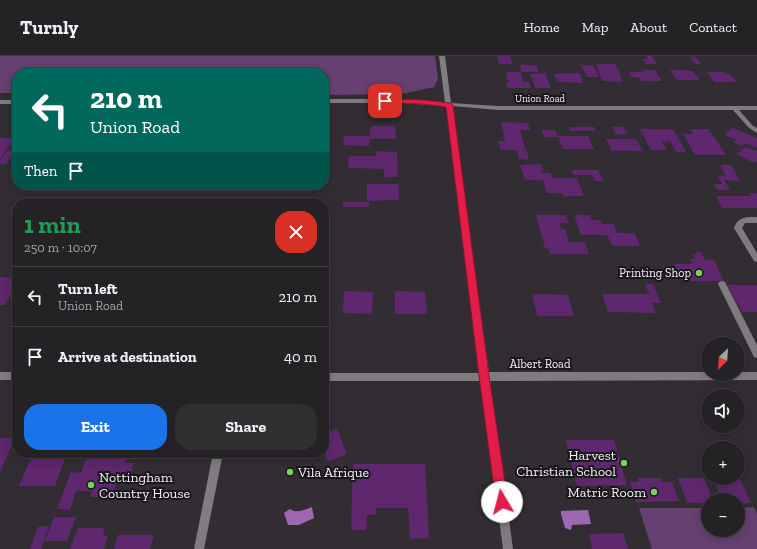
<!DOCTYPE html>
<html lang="en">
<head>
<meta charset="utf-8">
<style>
	:root { --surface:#252226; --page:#312f32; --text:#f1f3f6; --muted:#a3a4a7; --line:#423f43; --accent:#1a73e8 }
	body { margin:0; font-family:"Zilla Slab",serif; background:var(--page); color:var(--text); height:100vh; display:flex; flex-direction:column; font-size:15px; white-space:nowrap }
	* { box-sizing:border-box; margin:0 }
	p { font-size:13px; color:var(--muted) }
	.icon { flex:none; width:22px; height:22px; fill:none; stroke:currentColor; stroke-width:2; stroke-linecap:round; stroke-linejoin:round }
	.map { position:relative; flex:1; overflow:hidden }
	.details { position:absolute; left:12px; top:142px; width:317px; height:260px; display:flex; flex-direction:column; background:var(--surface); border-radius:16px; box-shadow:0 2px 10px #0003,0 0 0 1px var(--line) }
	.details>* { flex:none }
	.guide { position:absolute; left:12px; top:12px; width:317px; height:122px; border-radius:16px; box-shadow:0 2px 10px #0003,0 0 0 1px var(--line); background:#00695c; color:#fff; overflow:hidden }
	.needle { width:26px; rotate:205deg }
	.buttons { position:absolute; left:701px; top:281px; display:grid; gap:8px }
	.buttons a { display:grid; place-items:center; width:44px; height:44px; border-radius:50%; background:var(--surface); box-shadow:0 2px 10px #0003,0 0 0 1px var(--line); font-size:20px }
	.pin { position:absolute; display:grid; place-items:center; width:34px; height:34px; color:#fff; margin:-17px; border-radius:8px; box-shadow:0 2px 6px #0006 }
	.me { position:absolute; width:44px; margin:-22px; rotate:352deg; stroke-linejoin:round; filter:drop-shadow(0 0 3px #0008) }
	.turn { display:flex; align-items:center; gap:14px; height:84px; padding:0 12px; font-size:18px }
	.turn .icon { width:52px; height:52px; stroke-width:2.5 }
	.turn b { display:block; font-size:28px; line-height:34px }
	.then { display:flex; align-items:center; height:38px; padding:0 12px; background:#0003; gap:8px; font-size:15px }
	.round { display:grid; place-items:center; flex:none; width:42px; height:42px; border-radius:16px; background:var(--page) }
	.headline { display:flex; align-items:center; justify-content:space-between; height:68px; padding:0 12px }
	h1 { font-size:24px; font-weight:700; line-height:30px; color:#1e9e55 }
	.primary-button { display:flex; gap:8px; margin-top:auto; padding:8px 12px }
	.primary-button a { flex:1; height:46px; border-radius:16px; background:var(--accent); color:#fff; font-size:16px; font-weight:700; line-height:46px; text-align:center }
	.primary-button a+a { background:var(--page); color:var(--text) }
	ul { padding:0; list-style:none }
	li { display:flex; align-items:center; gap:12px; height:60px; padding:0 12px; border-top:1px solid var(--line) }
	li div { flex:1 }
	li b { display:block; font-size:15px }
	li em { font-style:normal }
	header { display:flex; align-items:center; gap:24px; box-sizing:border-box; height:56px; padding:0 20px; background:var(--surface); border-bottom:1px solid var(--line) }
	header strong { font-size:19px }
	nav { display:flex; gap:22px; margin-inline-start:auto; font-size:14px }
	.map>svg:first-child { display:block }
	.green { fill:#654070 }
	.water { fill:#9f66b1 }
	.building { fill:#5e276e }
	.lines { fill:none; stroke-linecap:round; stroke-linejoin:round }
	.service { fill:#7e7c7f; fill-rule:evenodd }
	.minor { fill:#7e7c7f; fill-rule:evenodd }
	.route { fill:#e11d48; stroke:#92132f }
	.poi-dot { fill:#79d157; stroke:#181619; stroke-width:1.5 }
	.labels { text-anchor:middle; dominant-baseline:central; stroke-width:4; stroke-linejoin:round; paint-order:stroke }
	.far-street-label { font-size:10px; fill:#f6f3f7; stroke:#181619 }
	.poi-label { font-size:12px; fill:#f6f3f7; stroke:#181619; text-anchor:end }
	.street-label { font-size:12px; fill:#f6f3f7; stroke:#181619 }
	.near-poi-label { font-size:14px; fill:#f6f3f7; stroke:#181619; text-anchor:end }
</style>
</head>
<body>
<header>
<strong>Turnly</strong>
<nav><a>Home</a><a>Map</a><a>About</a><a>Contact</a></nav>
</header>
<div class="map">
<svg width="757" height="493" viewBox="0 0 757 493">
	<rect width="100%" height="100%" fill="#312d33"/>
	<!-- green -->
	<path class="green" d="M0,0H435L438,23L434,31L402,38L324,39V17H17V37H0Z
		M754,451L757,458V493H652L639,452H708V474H738V452Z"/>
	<!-- water -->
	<path class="water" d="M312,451L314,462L299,469H288L284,457L290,453C297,458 304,454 312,451Z
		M588,454L591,468L572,469L571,474L565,472L561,458V455Z"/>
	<!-- building -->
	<path class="building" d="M497,0H510L513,8H499Z
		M646,0H652L657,8H646L643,3H648Z
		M695,0L701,8H695L689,1Z
		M596,8H615L621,18H619L623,26L602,25Z
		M520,9H536L539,16H521Z
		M581,9H593L599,21H587Z
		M643,14H655L662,25H641L638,21H631L629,16H644Z
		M670,14H687L688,15H693L700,24H677Z
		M506,16H521L523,26H529L531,32H507L506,26H509V24H507Z
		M707,16H724L726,18H730L736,26H714Z
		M545,17L551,32H535L530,18Z
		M563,17H580L583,27L557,26L554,18Z
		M501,66L528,67L530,74H520L526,95L501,94L498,85H505Z
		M372,70H395L396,83H370L369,90L343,89L344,80H370V73H372Z
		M569,71H594L596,75H570Z
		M612,71H624L628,78L616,79Z
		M733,72L757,82V92L746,87L742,90L733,86L736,84L724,79Z
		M640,73H673L686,96H676L670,85L662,86L667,94H651Z
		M690,73H709L726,99H695L683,78H693Z
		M541,74H555L558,81H544Z
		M558,80H588L594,93H563Z
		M0,82H15L0,103Z
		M606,83H636L643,95H612Z
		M745,91L757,95V106L755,105L753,107L737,98Z
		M8,94H16L6,108H0V104Z
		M376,95L397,96L398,121H384V113L348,112L349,100H376Z
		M517,95H527L529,104L519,103Z
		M541,108L543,114H540L541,117H551L552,122H577L584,140H563L562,137H547L543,124H525L520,109Z
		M720,109H731L740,125L724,124L730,134H717L714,128H722L717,119L726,120Z
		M572,114H598L603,125H595L592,119H573Z
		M367,128H398L399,144L367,145Z
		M748,137H757V152H722L716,140H751Z
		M343,146H369V151H343Z
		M536,159H566L569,167H559L561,173H565L569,186H585L589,198H550L548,192H545Z
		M574,159H590L592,164H600L602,168H614L617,177H635L640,190H612L607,179H581Z
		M696,196H701L705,204H714L724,225H682L674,208H692L689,203H695L692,198H697Z
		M0,221H17V227L5,249H0Z
		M645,228H653L661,247H652L656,257L608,256L602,238H649Z
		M727,229H757V256H742Z
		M324,230H330L328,251H324Z
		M344,235L373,236L372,258L343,257Z
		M395,235L425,236L427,258H395Z
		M532,238L568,239L574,260H537Z
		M337,372L347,398L328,406L324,396V378Z
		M0,382H15L0,416Z
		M566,384H614L627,429L577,430Z
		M33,397H67L55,430H19Z
		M92,397H128L125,407H134L129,424H117L112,441H90L92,435H76L70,454L57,453L71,416L81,417L87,400H91Z
		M353,408H425L429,482L410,483L408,452H376V459H367L366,474H351Z
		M739,421L751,447H738V444H722L713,422Z
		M638,422H661L662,426H672L679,445L636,446L630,426H639Z
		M678,422H704L713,444H708V447H687Z
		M54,461H76L67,485H45Z
		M49,470L41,493H30L38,471Z
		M78,472H105L103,480H108L104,493H70Z
		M623,477L628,493H592L589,478Z
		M118,479H154L150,493H114Z"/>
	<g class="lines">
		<!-- service -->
		<path class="service" d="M754,161H757V167H745L742,172L757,197V206L754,205L734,172C737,162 745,161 754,161Z
			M722,225L725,226L757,289V302L754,301L718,228L719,226Z"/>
		<!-- minor -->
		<path class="minor" d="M439,0H445L451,47L498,50H757V54H739L753,70L757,72V77L749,72L733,54H498L452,50L489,316H708V318H738V316H757V324L490,325L513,493H503L481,325H324V317H480L446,50L400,47H324V43H400L445,47Z
			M0,44H17V48H0Z
			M0,316H17V324H0Z
			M213,397H223L204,493H194Z"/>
	</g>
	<!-- route -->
	<path class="route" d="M385,43L423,44L450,47L453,49L489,320L508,446L506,450L502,452L497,450L496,446L479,320L446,51L423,48L383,47V44Z"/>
	<!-- markers -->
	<g class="poi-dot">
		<circle cx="699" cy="217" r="4"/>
		<circle cx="624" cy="407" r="4"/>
		<circle cx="290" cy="416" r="4"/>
		<circle cx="91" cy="429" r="4"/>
		<circle cx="654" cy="436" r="4"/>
	</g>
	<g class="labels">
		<!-- far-street labels -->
		<g class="far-street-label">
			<text x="540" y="43">Union Road</text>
		</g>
		<!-- poi labels -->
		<g class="poi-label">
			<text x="691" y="217">Printing Shop</text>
		</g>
		<!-- street labels -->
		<g class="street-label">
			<text x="540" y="308">Albert Road</text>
		</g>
		<!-- near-poi labels -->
		<g class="near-poi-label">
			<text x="616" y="399">Harvest<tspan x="616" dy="16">Christian School</tspan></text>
			<text x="298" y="416" text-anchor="start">Vila Afrique</text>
			<text x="99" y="421" text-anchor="start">Nottingham<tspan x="99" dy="16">Country House</tspan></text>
			<text x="646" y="436">Matric Room</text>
		</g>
	</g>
</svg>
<div class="buttons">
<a><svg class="needle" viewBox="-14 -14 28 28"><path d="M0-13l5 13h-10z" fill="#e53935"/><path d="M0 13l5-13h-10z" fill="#a3a4a7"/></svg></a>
<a><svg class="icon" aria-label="sound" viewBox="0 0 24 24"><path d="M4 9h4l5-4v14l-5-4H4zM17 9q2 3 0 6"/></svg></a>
<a>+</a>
<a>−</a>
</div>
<div class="pin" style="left:385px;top:45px;background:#d93025"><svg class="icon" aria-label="arrive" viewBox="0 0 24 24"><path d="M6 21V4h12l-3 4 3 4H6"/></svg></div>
<svg class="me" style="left:502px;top:446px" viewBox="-20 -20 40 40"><circle r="19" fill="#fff"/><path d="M0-13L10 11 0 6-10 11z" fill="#e11d48"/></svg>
<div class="guide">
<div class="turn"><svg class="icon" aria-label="left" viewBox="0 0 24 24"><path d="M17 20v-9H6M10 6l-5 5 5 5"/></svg><div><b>210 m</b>Union Road</div></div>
<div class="then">Then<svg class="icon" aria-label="arrive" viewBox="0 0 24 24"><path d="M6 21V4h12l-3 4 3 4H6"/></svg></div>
</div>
<section class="details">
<div class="headline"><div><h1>1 min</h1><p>250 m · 10:07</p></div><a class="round" style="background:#d93025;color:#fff"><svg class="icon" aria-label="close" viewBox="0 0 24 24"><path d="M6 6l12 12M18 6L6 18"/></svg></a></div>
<ul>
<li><svg class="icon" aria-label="left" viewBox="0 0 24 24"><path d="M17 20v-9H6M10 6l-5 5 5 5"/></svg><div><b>Turn left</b><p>Union Road</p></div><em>210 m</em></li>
<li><svg class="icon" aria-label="arrive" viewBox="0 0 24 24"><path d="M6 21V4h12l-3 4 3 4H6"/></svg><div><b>Arrive at destination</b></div><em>40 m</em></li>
</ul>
<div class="primary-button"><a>Exit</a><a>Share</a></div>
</section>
</div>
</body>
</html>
